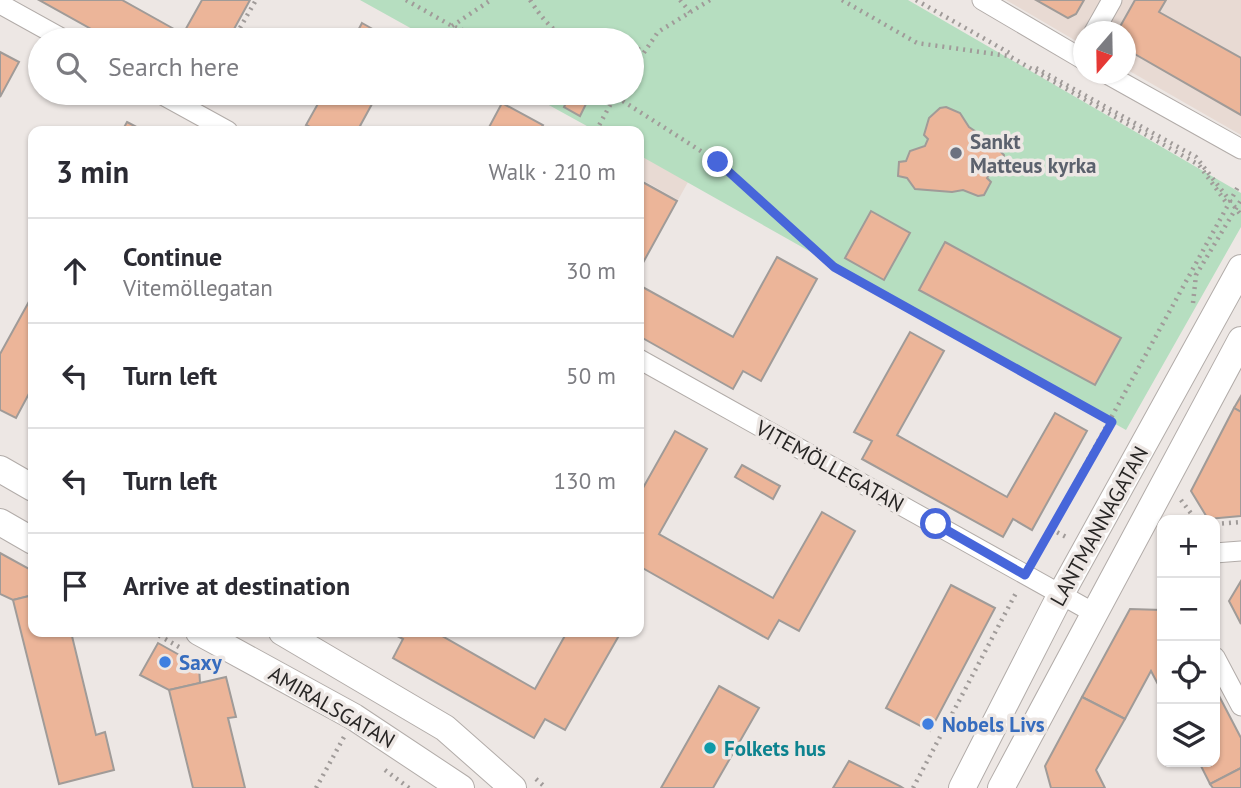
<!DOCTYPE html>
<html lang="en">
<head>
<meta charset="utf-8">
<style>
	body { margin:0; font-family:"PT Sans",sans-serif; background:#f7f7f7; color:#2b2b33 }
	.controls { position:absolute; right:21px; bottom:21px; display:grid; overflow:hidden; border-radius:14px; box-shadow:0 2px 5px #0004 }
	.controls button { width:63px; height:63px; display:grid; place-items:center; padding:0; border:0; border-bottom:2px solid #e1e1e2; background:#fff; color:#2b2b33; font:35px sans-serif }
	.compass { position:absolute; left:1073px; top:21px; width:63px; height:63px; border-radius:50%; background:#fff; box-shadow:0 2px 5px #0004; rotate:200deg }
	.stop { position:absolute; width:21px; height:21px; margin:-16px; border:5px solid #4766da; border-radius:50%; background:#fff }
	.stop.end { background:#4766da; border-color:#fff; box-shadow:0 2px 7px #0008 }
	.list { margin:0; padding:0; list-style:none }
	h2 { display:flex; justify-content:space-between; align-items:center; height:91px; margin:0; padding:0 28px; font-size:30px }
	h2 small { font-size:23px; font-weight:400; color:#7c7c81 }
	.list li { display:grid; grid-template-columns:46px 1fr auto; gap:21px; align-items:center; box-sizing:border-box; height:105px; padding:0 28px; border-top:2px solid #e1e1e2 }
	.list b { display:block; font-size:26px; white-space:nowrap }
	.list p { margin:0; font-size:23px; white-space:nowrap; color:#7c7c81 }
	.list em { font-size:23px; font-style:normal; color:#7c7c81 }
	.icon { flex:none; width:38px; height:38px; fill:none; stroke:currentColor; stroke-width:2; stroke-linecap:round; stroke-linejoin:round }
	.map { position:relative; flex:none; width:1241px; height:788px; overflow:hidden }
	.search { position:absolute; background:#fff; box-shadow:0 2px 5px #0004; left:28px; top:28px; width:616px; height:77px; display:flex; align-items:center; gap:18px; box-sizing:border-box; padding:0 24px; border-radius:38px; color:#7c7c81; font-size:26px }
	.panel { position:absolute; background:#fff; box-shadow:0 2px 5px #0004; left:28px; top:126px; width:616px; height:511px; border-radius:14px }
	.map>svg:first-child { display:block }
	.built { fill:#e8dad3 }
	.green { fill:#b6dec0 }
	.building { fill:#ecb599; stroke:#a09b98; stroke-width:2 }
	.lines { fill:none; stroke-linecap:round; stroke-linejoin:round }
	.street-casing { stroke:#b2aca9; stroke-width:21 }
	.secondary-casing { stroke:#b2aca9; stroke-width:28 }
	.path { stroke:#a09b99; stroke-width:4.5; stroke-dasharray:2 5; stroke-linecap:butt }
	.street { stroke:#fff; stroke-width:19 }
	.secondary { stroke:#fff; stroke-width:26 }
	.route { stroke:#4766da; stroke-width:9 }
	.worship-dot { fill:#6b7280; stroke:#ede7e4; stroke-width:2.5 }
	.shop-dot { fill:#3f7fe0; stroke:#ede7e4; stroke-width:2.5 }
	.culture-dot { fill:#0f9aa8; stroke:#ede7e4; stroke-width:2.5 }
	.labels { text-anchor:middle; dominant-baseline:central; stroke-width:7; stroke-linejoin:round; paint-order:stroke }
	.worship-label { font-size:21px; font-weight:bold; fill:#5b616d; stroke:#ede7e4; text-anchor:start }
	.street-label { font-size:21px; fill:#282625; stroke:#ede7e4 }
	.shop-label { font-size:21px; font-weight:bold; fill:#366cbe; stroke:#ede7e4; text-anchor:start }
	.culture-label { font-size:21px; font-weight:bold; fill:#0d838f; stroke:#ede7e4; text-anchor:start }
</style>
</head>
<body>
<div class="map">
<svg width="1241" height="788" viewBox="0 0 1241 788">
	<rect width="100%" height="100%" fill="#ede7e4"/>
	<g class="built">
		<polygon points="1006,0 1241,0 1241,135 1126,69 1126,32 1084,32 1083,45"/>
		<polygon points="615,118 698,164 678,200 639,178 639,131 608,131"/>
	</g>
	<polygon class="green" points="360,0 908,0 1241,193 1241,227 1126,430 639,155 639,131 596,131 527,93 632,93 632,40 432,40"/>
	<g class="building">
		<polygon points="39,0 122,0 183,34 202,0 250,0 228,40 111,40"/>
		<polygon points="1036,0 1084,0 1076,14 1068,18"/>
		<polygon points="1135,0 1166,0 1159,12 1241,58 1241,115 1126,49 1126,32 1117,32"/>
		<polygon points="362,23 392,40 353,40"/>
		<polygon points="0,52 19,62 0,97"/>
		<polygon points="324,93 378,93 360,126 368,131 318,131 306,125"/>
		<polygon points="570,95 586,104 580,116 564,107"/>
		<polygon points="502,103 543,125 539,131 487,131"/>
		<polygon points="946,107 960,113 969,127 984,137 985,144 993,144 1004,155 1001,168 991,172 987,178 991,182 984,195 978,196 963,190 952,192 915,189 907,178 898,176 899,162 906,161 910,151 925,146 928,139 924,135 929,118 940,108"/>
		<polygon points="127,122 144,131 122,131"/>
		<polygon points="639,180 677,201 639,270"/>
		<polygon points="871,211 910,233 884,280 845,258"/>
		<polygon points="945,242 1121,338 1095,385 919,290"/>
		<polygon points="777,257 817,279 761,381 743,371 733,389 639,336 639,285 733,337"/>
		<polygon points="31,298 33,300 33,386 16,418 0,410 0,354"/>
		<polygon points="910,332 944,351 897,435 1007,497 1055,413 1087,431 1032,530 1013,519 1003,537 862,459 872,441 854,432"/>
		<polygon points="1241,396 1241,412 1234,408"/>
		<polygon points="1234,408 1241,412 1241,516 1208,519 1191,491"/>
		<polygon points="675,431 707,449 659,534 773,598 822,512 855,531 799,631 779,620 768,639 639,566 639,495"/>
		<polygon points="742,465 780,486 773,499 735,477"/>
		<polygon points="0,553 33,571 33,595 13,600 0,594"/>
		<polygon points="1241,581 1241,624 1229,601"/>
		<polygon points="951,585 995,608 930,731 886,708"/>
		<polygon points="33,595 33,632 71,632 96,735 105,732 114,770 59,784 13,600"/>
		<polygon points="1130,609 1162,610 1162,692 1151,671 1125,719 1082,697"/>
		<polygon points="390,632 435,632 535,689 567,632 621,632 565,730 545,719 534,738 393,658 403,639"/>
		<polygon points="158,643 199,666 200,683 169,690 140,675"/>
		<polygon points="226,677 236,717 228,718 245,788 193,788 169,690"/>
		<polygon points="719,686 759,708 713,788 661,788"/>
		<polygon points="1217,692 1241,738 1241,768 1210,784 1199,762 1215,762"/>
		<polygon points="1082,697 1125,719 1096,770 1105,788 1051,788 1045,766"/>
		<polygon points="849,761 900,786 903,788 833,788"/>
		<polygon points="1241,768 1241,788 1213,788 1210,784"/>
	</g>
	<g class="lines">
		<g class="street-casing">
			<g id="street">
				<polyline points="982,0 1084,60"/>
				<polyline points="0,4 65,40"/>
				<polyline points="1094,32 1112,0"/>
				<polyline points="1107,74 1241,149"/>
				<polyline points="159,93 228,131"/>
				<polyline points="639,359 1094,613"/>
				<polyline points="1215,553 1241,551"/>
				<polyline points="1215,657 1241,706"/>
			</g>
		</g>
		<g class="secondary-casing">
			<g id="secondary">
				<polyline points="0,469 33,488"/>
				<polyline points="0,522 33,541"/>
				<polyline points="199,632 354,717 461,788"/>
				<polyline points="282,632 445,728 513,788"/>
				<polyline points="962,788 1061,594 1241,268"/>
				<polyline points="1001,788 1241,340"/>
			</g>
		</g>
		<g class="path">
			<polyline points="406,0 452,26 488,40"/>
			<path d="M530,0C573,66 577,17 625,40"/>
			<polyline points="680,0 690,12"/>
			<polyline points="842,0 917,43 1009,56 1199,165 1228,205"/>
			<polyline points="916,0 1013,55"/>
			<polyline points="452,26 491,0"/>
			<polyline points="233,40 256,0"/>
			<polyline points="632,45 643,52"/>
			<polyline points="1036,68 1196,157 1241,215"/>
			<polyline points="632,70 658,32 710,0"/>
			<polyline points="596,131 615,96 718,162 834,267 1112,422"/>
			<polyline points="1193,303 1196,275 1241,200"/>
			<polyline points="1181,500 1196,520"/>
			<polyline points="1215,524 1241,522"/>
			<polyline points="1051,529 1066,537"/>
			<polyline points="1034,558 1239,185"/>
			<polyline points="153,632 179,647"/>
			<polyline points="385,770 409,788"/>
			<polyline points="536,779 546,788"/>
			<polyline points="316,788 344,737"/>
			<polyline points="913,788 1017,591"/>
		</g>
		<use href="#street" class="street"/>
		<use href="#secondary" class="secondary"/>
	</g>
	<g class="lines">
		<polyline class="route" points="718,162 834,267 1112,422 1025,575 936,524"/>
	</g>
	<circle class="worship-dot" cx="956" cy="153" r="7"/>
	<g class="shop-dot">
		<circle cx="165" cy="662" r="7"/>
		<circle cx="928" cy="724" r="7"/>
	</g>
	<circle class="culture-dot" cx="710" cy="748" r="7"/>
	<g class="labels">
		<g class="worship-label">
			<text x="970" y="141">Sankt<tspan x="970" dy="24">Matteus kyrka</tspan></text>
		</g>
		<g class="street-label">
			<text transform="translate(830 466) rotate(29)">VITEMÖLLEGATAN</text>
			<text transform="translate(1099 526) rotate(-61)">LANTMANNAGATAN</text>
			<text transform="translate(332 707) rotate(30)">AMIRALSGATAN</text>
		</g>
		<g class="shop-label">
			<text x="179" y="662">Saxy</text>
			<text x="942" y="724">Nobels Livs</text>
		</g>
		<g class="culture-label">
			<text x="724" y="748">Folkets hus</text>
		</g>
	</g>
</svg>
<div class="controls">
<button>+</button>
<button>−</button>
<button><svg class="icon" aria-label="locate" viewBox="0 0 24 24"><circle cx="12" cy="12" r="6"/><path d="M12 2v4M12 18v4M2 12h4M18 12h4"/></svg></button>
<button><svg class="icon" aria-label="layers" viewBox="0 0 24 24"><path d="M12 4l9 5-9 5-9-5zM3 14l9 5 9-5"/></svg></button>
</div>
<svg class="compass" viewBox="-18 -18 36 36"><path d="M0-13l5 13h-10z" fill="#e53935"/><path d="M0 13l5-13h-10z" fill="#7c7c81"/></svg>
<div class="stop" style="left:936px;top:524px"></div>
<div class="stop end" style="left:718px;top:162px"></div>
<div class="search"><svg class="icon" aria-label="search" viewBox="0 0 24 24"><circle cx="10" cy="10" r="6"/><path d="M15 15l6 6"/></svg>Search here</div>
<section class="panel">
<h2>3 min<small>Walk · 210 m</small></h2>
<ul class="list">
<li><svg class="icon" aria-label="ahead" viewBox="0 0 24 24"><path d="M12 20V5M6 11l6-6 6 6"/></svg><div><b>Continue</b><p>Vitemöllegatan</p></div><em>30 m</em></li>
<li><svg class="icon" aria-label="left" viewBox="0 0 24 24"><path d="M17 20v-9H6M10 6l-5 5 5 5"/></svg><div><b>Turn left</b></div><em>50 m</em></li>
<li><svg class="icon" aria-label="left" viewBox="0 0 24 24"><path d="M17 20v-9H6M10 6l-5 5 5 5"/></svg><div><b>Turn left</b></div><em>130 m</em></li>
<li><svg class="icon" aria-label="arrive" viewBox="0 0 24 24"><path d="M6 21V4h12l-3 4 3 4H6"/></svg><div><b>Arrive at destination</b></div></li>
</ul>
</section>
</div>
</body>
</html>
